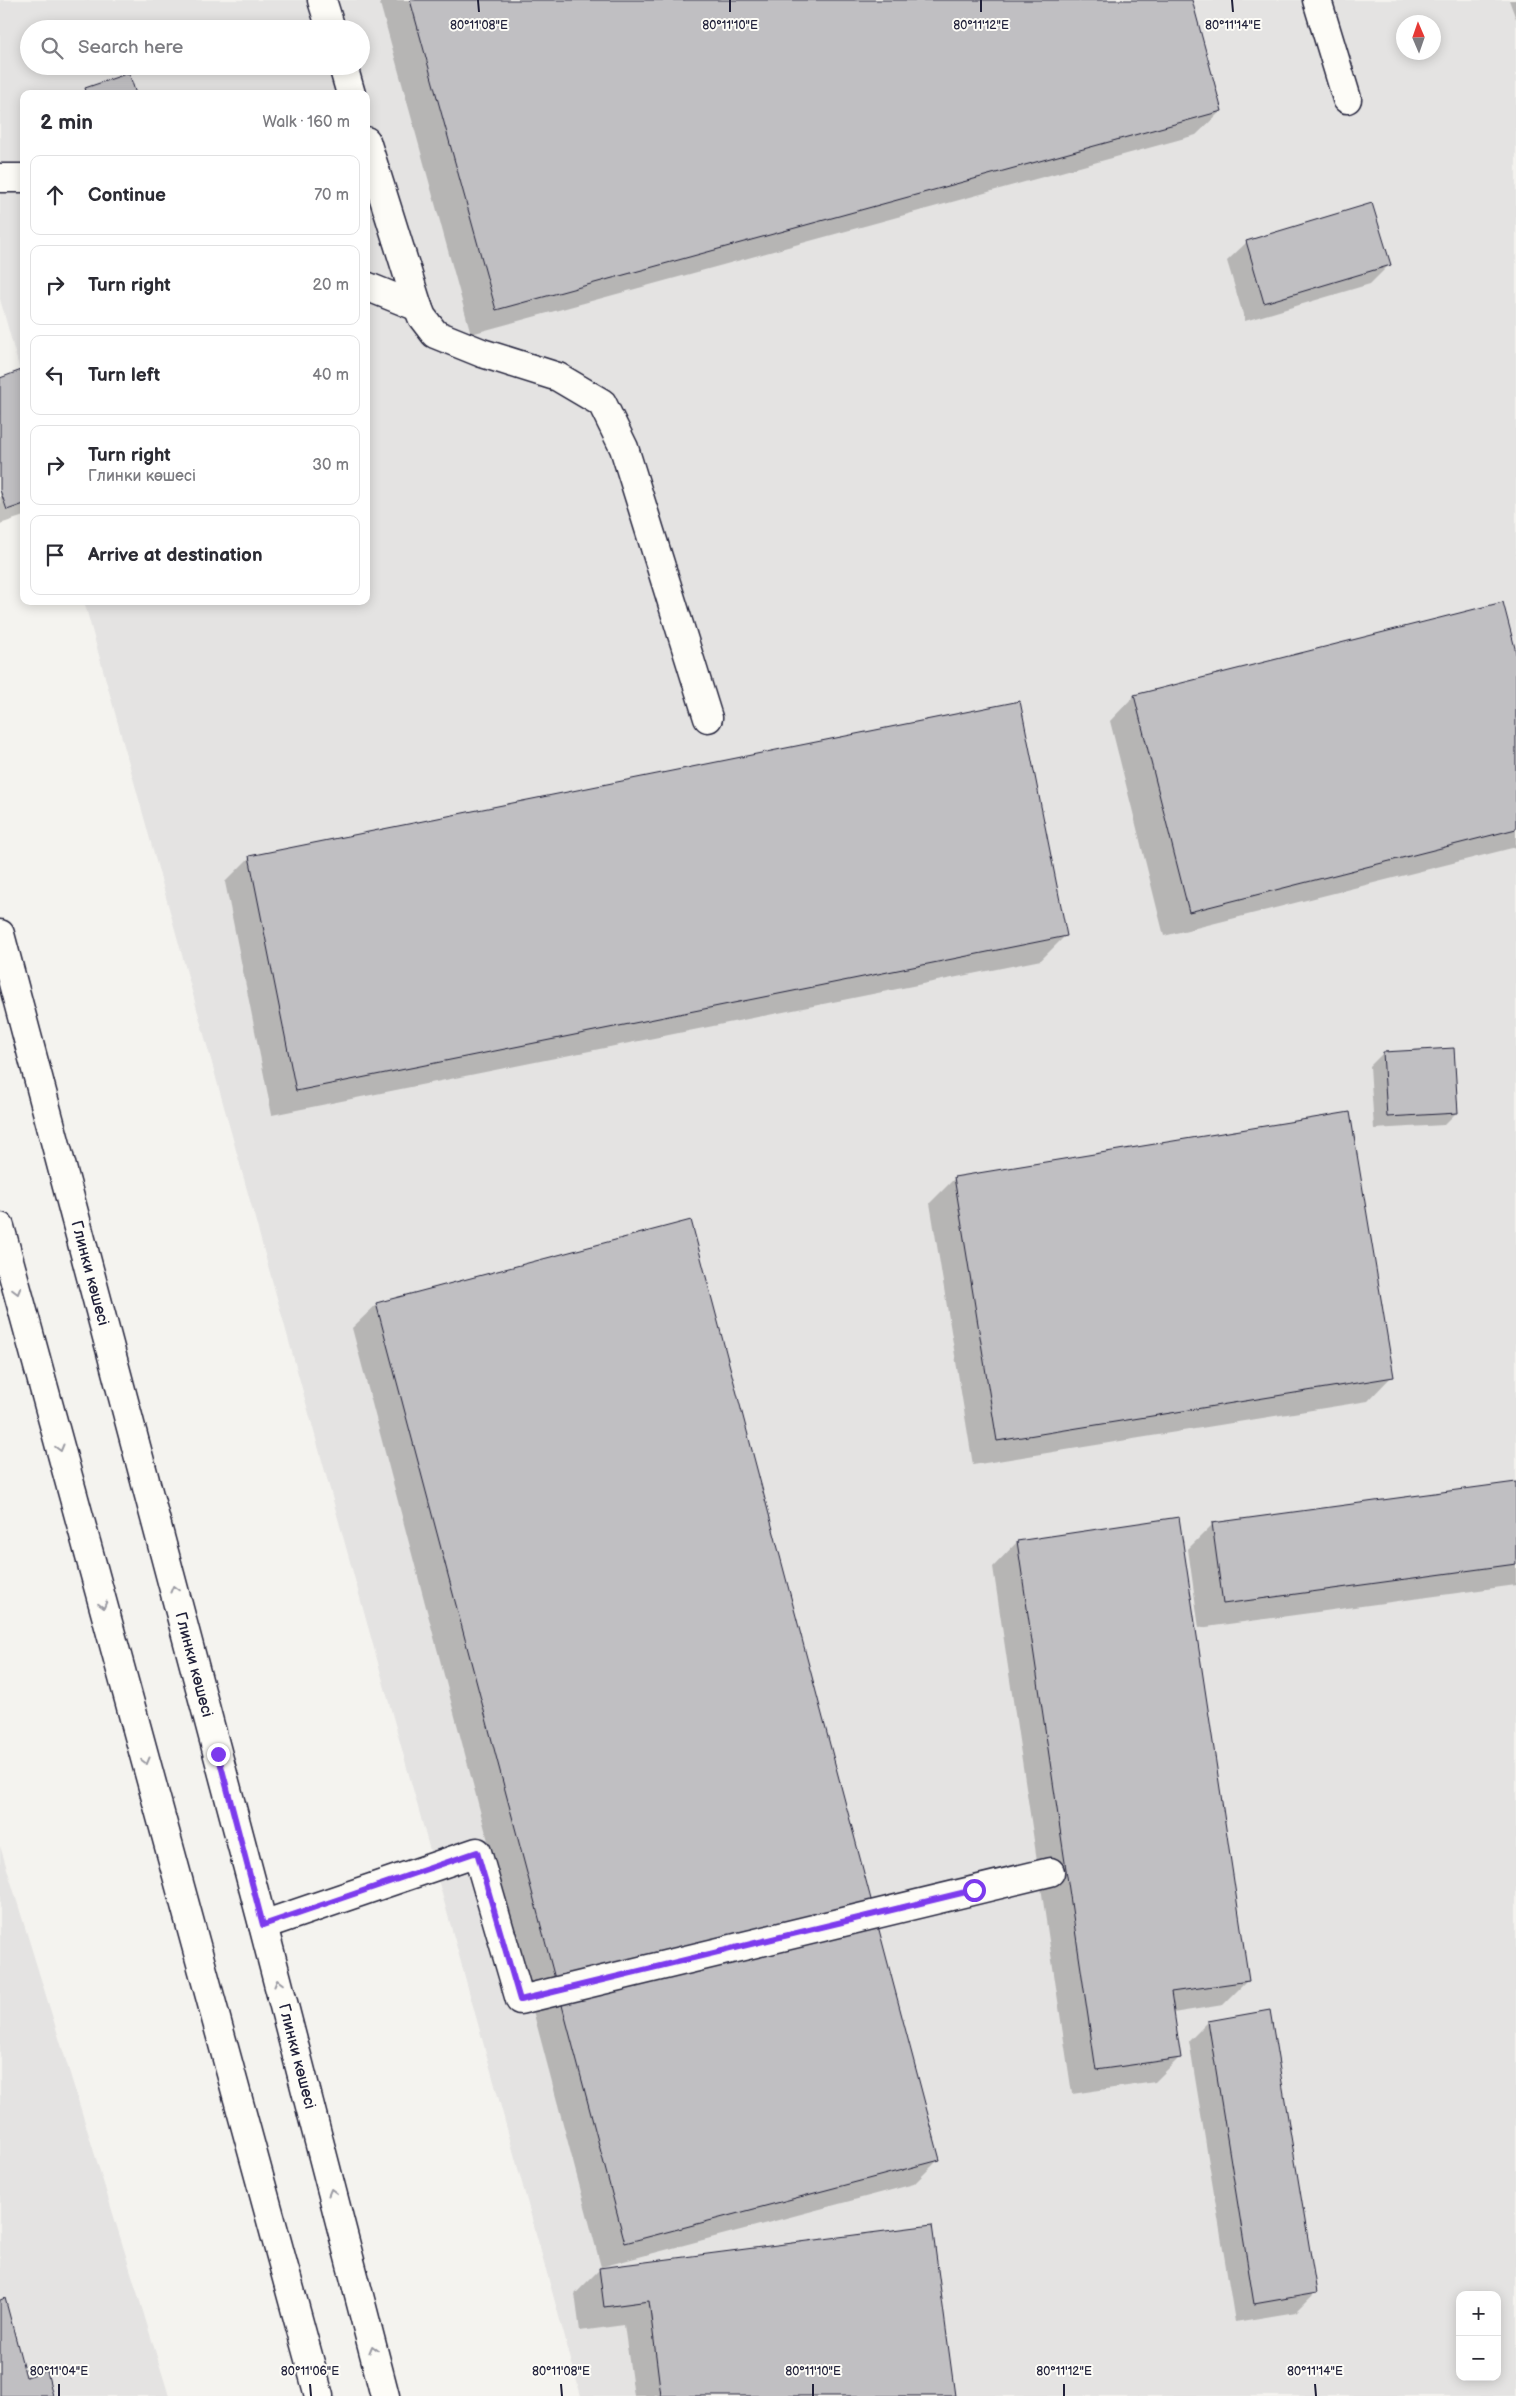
<!DOCTYPE html>
<html lang="en">
<head>
<meta charset="utf-8">
<style>
	body { margin:0; font-family:"Balsamiq Sans",sans-serif; background:#f7f7f7; color:#2b2b33 }
	.controls { position:absolute; right:15px; bottom:15px; display:grid; overflow:hidden; border-radius:10px; box-shadow:0 2px 12px #0003 }
	.controls button { width:45px; height:45px; display:grid; place-items:center; padding:0; border:0; border-bottom:1px solid #e1e1e2; background:#fff; color:#2b2b33; font:25px sans-serif }
	.compass { position:absolute; left:1396px; top:15px; width:45px; height:45px; border-radius:50%; background:#fff; box-shadow:0 2px 12px #0003; rotate:358deg }
	.stop { position:absolute; width:15px; height:15px; margin:-11px; border:4px solid #7c3aed; border-radius:50%; background:#fff }
	.stop.end { background:#7c3aed; border-color:#fff; box-shadow:0 1px 5px #0008 }
	.list { margin:0; padding:0; list-style:none }
	h2 { display:flex; justify-content:space-between; align-items:center; height:65px; margin:0; padding:0 20px; font-size:21px }
	h2 small { font-size:16px; font-weight:400; color:#7c7c81 }
	.list li { display:grid; grid-template-columns:32px 1fr auto; gap:15px; align-items:center; box-sizing:border-box; height:80px; margin:0 10px 10px; padding:0 10px; border:1px solid #e1e1e2; border-radius:10px }
	.list b { display:block; font-size:19px; white-space:nowrap }
	.list p { margin:0; font-size:16px; white-space:nowrap; color:#7c7c81 }
	.list em { font-size:16px; font-style:normal; color:#7c7c81 }
	.icon { flex:none; width:28px; height:28px; fill:none; stroke:currentColor; stroke-width:2; stroke-linecap:round; stroke-linejoin:round }
	.map { position:relative; flex:none; width:1516px; height:2396px; overflow:hidden }
	.search { position:absolute; background:#fff; box-shadow:0 2px 12px #0003; left:20px; top:20px; width:350px; height:55px; display:flex; align-items:center; gap:12px; box-sizing:border-box; padding:0 18px; border-radius:28px; color:#7c7c81; font-size:19px }
	.panel { position:absolute; background:#fff; box-shadow:0 2px 12px #0003; left:20px; top:90px; width:350px; height:515px; border-radius:10px }
	.map>svg:first-child { display:block }
	.built { fill:#e4e3e2; fill-rule:evenodd }
	.shadow { fill:#0003 }
	.building { fill:#c0bfc2; stroke:#22223b }
	.lines { fill:none; stroke-linecap:round; stroke-linejoin:round }
	.minor-casing { stroke:#22223b; stroke-width:31 }
	.major-casing { stroke:#22223b; stroke-width:31 }
	.minor { stroke:#fdfcf7; stroke-width:28 }
	.major { stroke:#fdfcf7; stroke-width:28 }
	.oneway { stroke:#9a9aa2 }
	.route { stroke:#7c3aed; stroke-width:6 }
	.ticks { fill:none; stroke:#22223b; stroke-width:2 }
	.labels { text-anchor:middle; dominant-baseline:central; stroke-width:4; stroke-linejoin:round; paint-order:stroke }
	.street-label { font-size:16px; fill:#22223b; stroke:#fdfcf7 }
	.ticks-label { font-size:12px; text-anchor:middle; fill:#22223b; stroke:#fdfcf7; stroke-width:4; stroke-linejoin:round; paint-order:stroke }
</style>
</head>
<body>
<div class="map">
<svg width="1516" height="2396" viewBox="0 0 1516 2396">
	<rect width="100%" height="100%" fill="#f4f3ef"/>
	<filter id="ink" filterUnits="userSpaceOnUse"><feTurbulence type="fractalNoise" baseFrequency=".02" numOctaves="2"/><feDisplacementMap in="SourceGraphic" scale="10" xChannelSelector="R" yChannelSelector="G"/><feConvolveMatrix kernelMatrix="1 2 1 2 8 2 1 2 1" color-interpolation-filters="sRGB"/></filter>
	<g filter="url(#ink)">
		<g class="built">
			<path d="M0,0H1516V2396H581L84,601H366V94H24V385L0,299ZM1404,22H1434V52H1404ZM29,29H361V66H29ZM1460,2295H1497V2377H1460Z"/>
			<polygon points="0,1846 169,2396 0,2396"/>
		</g>
		<g class="shadow">
			<polygon points="379,0 1190,0 1221,111 1196,135 471,334"/>
			<polygon points="1509,0 1516,0 1516,19"/>
			<polygon points="86,89 135,94 81,94"/>
			<polygon points="1247,242 1389,265 1370,284 1245,321 1227,261"/>
			<polygon points="24,371 24,516 0,524 0,379"/>
			<polygon points="1516,657 1516,847 1164,936 1110,721 1134,696"/>
			<polygon points="250,857 1066,935 1041,960 272,1115 225,882"/>
			<polygon points="1383,1053 1457,1112 1444,1125 1374,1129 1370,1066"/>
			<polygon points="955,1178 1392,1376 1368,1401 973,1465 930,1203"/>
			<polygon points="377,1304 939,2159 914,2184 601,2267 352,1328"/>
			<polygon points="1516,1483 1516,1585 1199,1628 1188,1549 1213,1524"/>
			<polygon points="1017,1542 1247,1981 1223,2005 1173,2013 1180,2057 1155,2082 1072,2094 993,1567"/>
			<polygon points="1208,2022 1315,2293 1296,2312 1235,2322 1189,2041"/>
			<polygon points="600,2269 953,2396 634,2396 624,2325 580,2331 575,2294"/>
		</g>
		<g class="building">
			<polygon points="410,0 1192,0 1222,111 496,310"/>
			<polygon points="129,73 136,94 87,94 85,88"/>
			<polygon points="1372,203 1391,265 1264,303 1246,241"/>
			<polygon points="24,369 24,504 7,510 0,490 0,378"/>
			<polygon points="1503,602 1516,652 1516,829 1189,912 1134,695"/>
			<polygon points="1020,701 1067,936 296,1091 249,856"/>
			<polygon points="1454,1048 1458,1113 1387,1117 1383,1052"/>
			<polygon points="1350,1112 1394,1377 997,1441 954,1177"/>
			<polygon points="691,1220 940,2160 625,2243 376,1303"/>
			<polygon points="1516,1482 1516,1564 1223,1604 1212,1523"/>
			<polygon points="1179,1517 1249,1981 1171,1992 1181,2058 1096,2070 1017,1541"/>
			<polygon points="1270,2010 1317,2293 1254,2304 1208,2021"/>
			<polygon points="932,2225 955,2396 661,2396 649,2301 604,2307 599,2268"/>
			<polygon points="5,2298 26,2377 47,2371 53,2396 0,2396 0,2300"/>
		</g>
		<g class="lines">
			<g class="minor-casing">
				<g id="minor">
					<polyline points="322,0 331,29"/>
					<polyline points="1317,0 1347,99"/>
					<polyline points="343,66 351,94"/>
					<polyline points="366,141 418,307 422,317 435,334 482,353 558,377 602,403 624,448 708,718"/>
					<polyline points="0,178 24,178"/>
					<polyline points="366,286 418,307"/>
					<polyline points="263,1925 477,1852 520,2000 1050,1872"/>
				</g>
			</g>
			<g class="major-casing">
				<g id="major">
					<path id="s1" d="M0,934L263,1925L385,2396"/>
					<polyline points="0,1227 319,2396"/>
				</g>
			</g>
			<use href="#minor" class="minor"/>
			<use href="#major" class="major"/>
		</g>
		<defs><path id="oneway-chevron" d="M-2-3.5L2.5 0L-2 3.5" fill="none" stroke-width="1.6" stroke-linecap="round" stroke-linejoin="round" transform="scale(1.25)"/></defs>
		<g class="oneway">
			<use href="#oneway-chevron" transform="translate(17 1291) rotate(75)"/>
			<use href="#oneway-chevron" transform="translate(60 1448) rotate(75)"/>
			<use href="#oneway-chevron" transform="translate(174 1589) rotate(-105)"/>
			<use href="#oneway-chevron" transform="translate(103 1605) rotate(75)"/>
			<use href="#oneway-chevron" transform="translate(146 1761) rotate(75)"/>
			<use href="#oneway-chevron" transform="translate(278 1983) rotate(-105)"/>
			<use href="#oneway-chevron" transform="translate(332 2192) rotate(-105)"/>
			<use href="#oneway-chevron" transform="translate(373 2349) rotate(-105)"/>
		</g>
	</g>
	<g class="lines" filter="url(#ink)">
		<polyline class="route" points="218,1754 263,1925 477,1852 520,2000 974,1890"/>
	</g>
	<path class="ticks" d="M478,0L479,12M730,0V12M981,0V12M1232,0L1233,12M59,2384V2396M310,2384L311,2396M561,2384L562,2396M813,2384V2396M1064,2384V2396M1315,2384L1316,2396"/>
	<g class="labels">
		<g class="street-label">
			<text stroke="none"><textPath href="#s1" startOffset="351">Глинки көшесі</textPath></text>
			<text stroke="none"><textPath href="#s1" startOffset="756">Глинки көшесі</textPath></text>
			<text stroke="none"><textPath href="#s1" startOffset="1161">Глинки көшесі</textPath></text>
		</g>
	</g>
	<g class="ticks-label">
		<text x="479" y="29">80°11'08"E</text>
		<text x="730" y="29">80°11'10"E</text>
		<text x="981" y="29">80°11'12"E</text>
		<text x="1233" y="29">80°11'14"E</text>
		<text x="59" y="2375">80°11'04"E</text>
		<text x="310" y="2375">80°11'06"E</text>
		<text x="561" y="2375">80°11'08"E</text>
		<text x="813" y="2375">80°11'10"E</text>
		<text x="1064" y="2375">80°11'12"E</text>
		<text x="1315" y="2375">80°11'14"E</text>
	</g>
</svg>
<div class="controls">
<button>+</button>
<button>−</button>
</div>
<svg class="compass" viewBox="-18 -18 36 36"><path d="M0-13l5 13h-10z" fill="#e53935"/><path d="M0 13l5-13h-10z" fill="#7c7c81"/></svg>
<div class="stop" style="left:974px;top:1890px"></div>
<div class="stop end" style="left:218px;top:1754px"></div>
<div class="search"><svg class="icon" aria-label="search" viewBox="0 0 24 24"><circle cx="10" cy="10" r="6"/><path d="M15 15l6 6"/></svg>Search here</div>
<section class="panel">
<h2>2 min<small>Walk · 160 m</small></h2>
<ul class="list">
<li><svg class="icon" aria-label="ahead" viewBox="0 0 24 24"><path d="M12 20V5M6 11l6-6 6 6"/></svg><div><b>Continue</b></div><em>70 m</em></li>
<li><svg class="icon" aria-label="right" viewBox="0 0 24 24"><path d="M7 20v-9h11M14 6l5 5-5 5"/></svg><div><b>Turn right</b></div><em>20 m</em></li>
<li><svg class="icon" aria-label="left" viewBox="0 0 24 24"><path d="M17 20v-9H6M10 6l-5 5 5 5"/></svg><div><b>Turn left</b></div><em>40 m</em></li>
<li><svg class="icon" aria-label="right" viewBox="0 0 24 24"><path d="M7 20v-9h11M14 6l5 5-5 5"/></svg><div><b>Turn right</b><p>Глинки көшесі</p></div><em>30 m</em></li>
<li><svg class="icon" aria-label="arrive" viewBox="0 0 24 24"><path d="M6 21V4h12l-3 4 3 4H6"/></svg><div><b>Arrive at destination</b></div></li>
</ul>
</section>
</div>
</body>
</html>
